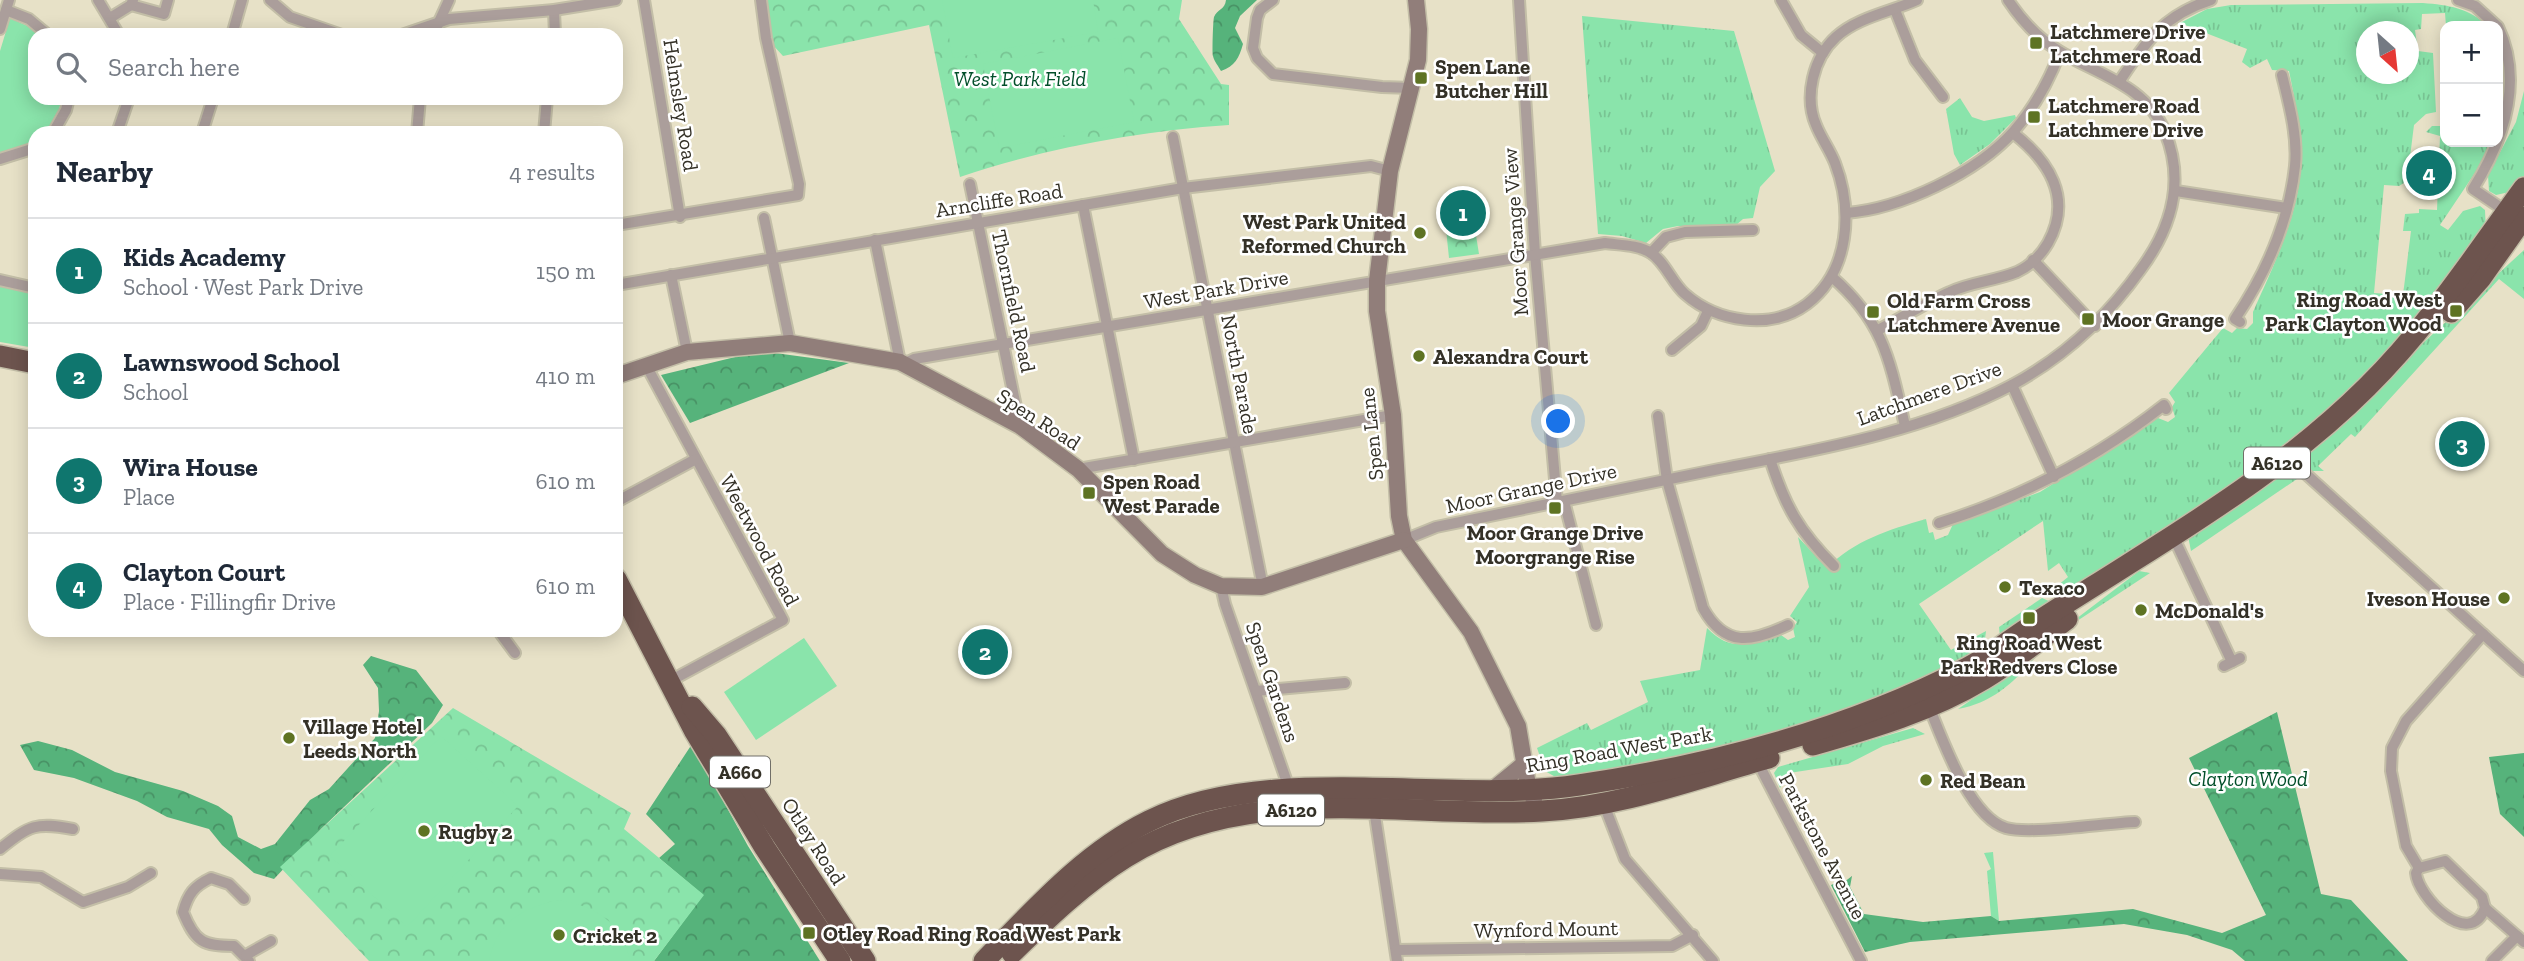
<!DOCTYPE html>
<html lang="en">
<head>
<meta charset="utf-8">
<style>
	body { margin:0; font-family:"Zilla Slab",serif; background:#f2f2f3; color:#1f2937 }
	.controls { position:absolute; right:21px; top:21px; display:grid; overflow:hidden; border-radius:14px; box-shadow:0 4px 18px #0003 }
	.controls button { width:63px; height:63px; display:grid; place-items:center; padding:0; border:0; border-bottom:2px solid #e0e1e3; background:#fff; color:#1f2937; font:35px sans-serif }
	.compass { position:absolute; left:2356px; top:21px; width:63px; height:63px; border-radius:50%; background:#fff; box-shadow:0 4px 18px #0003; rotate:153deg }
	.you { position:absolute; left:1559px; top:422px; width:24px; height:24px; margin:-18px; border:5px solid #fff; border-radius:50%; background:#1a73e8; box-shadow:0 0 0 10px #1a73e833 }
	.badge { display:grid; place-items:center; width:46px; height:46px; border-radius:50%; background:#0f766e; color:#fff; font-size:23px; font-weight:700 }
	.pin { position:absolute; translate:-50% -50%; border:4px solid #fff; box-shadow:0 2px 7px #0006 }
	.list { margin:0; padding:0; list-style:none }
	h2 { display:flex; justify-content:space-between; align-items:center; height:91px; margin:0; padding:0 28px; font-size:30px }
	h2 small { font-size:23px; font-weight:400; color:#747a83 }
	.list li { display:grid; grid-template-columns:46px 1fr auto; gap:21px; align-items:center; box-sizing:border-box; height:105px; padding:0 28px; border-top:2px solid #e0e1e3 }
	.list b { display:block; font-size:26px; white-space:nowrap }
	.list p { margin:0; font-size:23px; white-space:nowrap; color:#747a83 }
	.list em { font-size:23px; font-style:normal; color:#747a83 }
	.icon { flex:none; width:38px; height:38px; fill:none; stroke:currentColor; stroke-width:2; stroke-linecap:round; stroke-linejoin:round }
	.map { position:relative; flex:none; width:2524px; height:961px; overflow:hidden }
	.search { position:absolute; background:#fff; box-shadow:0 4px 18px #0003; left:28px; top:28px; width:595px; height:77px; display:flex; align-items:center; gap:18px; box-sizing:border-box; padding:0 24px; border-radius:21px; color:#747a83; font-size:26px }
	.panel { position:absolute; background:#fff; box-shadow:0 4px 18px #0003; left:28px; top:126px; width:595px; height:511px; border-radius:21px }
	.map>svg:first-child { display:block }
	.grass { fill:url(#grass-tufts); fill-rule:evenodd }
	.forest { fill:url(#forest-crowns) }
	.park { fill:url(#park-crowns) }
	.garden { fill:#8ae4ab }
	.lines { fill:none; stroke-linecap:round; stroke-linejoin:round }
	.street-casing { stroke:#c3bea7; stroke-width:14 }
	.secondary-casing { stroke:#c3bea7; stroke-width:19 }
	.highway-casing { stroke:#c3bea7; stroke-width:24 }
	.street { stroke:#ab9e9b; stroke-width:10 }
	.secondary { stroke:#917e7a; stroke-width:16 }
	.highway { stroke:#6d544e; stroke-width:21 }
	.poi-dot { fill:#5e7323; stroke:#fff; stroke-width:2.5 }
	.labels { text-anchor:middle; dominant-baseline:central; stroke-width:5; stroke-linejoin:round; paint-order:stroke }
	.shield { fill:#fff; stroke:#716f68; stroke-width:2 }
	.shield-label { font-size:19px; font-weight:bold; fill:#343127 }
	.poi-label { font-size:21px; font-weight:bold; fill:#343127; stroke:#fff; text-anchor:start }
	.park-label { font-size:21px; font-style:italic; fill:#024f2a; stroke:#fff }
	.street-label { font-size:21px; fill:#343127; stroke:#fff }
</style>
</head>
<body>
<div class="map">
<svg width="2524" height="961" viewBox="0 0 2524 961">
	<defs>
		<pattern id="grass-tufts" width="24" height="20" patternUnits="userSpaceOnUse" patternTransform="scale(1.75)"><rect width="24" height="20" fill="#8ae4ab"/><path d="M3 7l-1-3M5 7V3M7 7l1-3M15 17l-1-3M17 17v-4M19 17l1-3" fill="none" stroke="#78c493"/></pattern>
		<pattern id="forest-crowns" width="20" height="18" patternUnits="userSpaceOnUse" patternTransform="scale(1.75)"><rect width="20" height="18" fill="#56b37b"/><path d="M2 6a3 3 0 1 1 6 0M12 15a3 3 0 1 1 6 0" fill="none" stroke="#489265"/></pattern>
		<pattern id="park-crowns" width="20" height="18" patternUnits="userSpaceOnUse" patternTransform="scale(1.75)"><rect width="20" height="18" fill="#8ae4ab"/><path d="M2 6a3 3 0 1 1 6 0M12 15a3 3 0 1 1 6 0" fill="none" stroke="#78c493"/></pattern>
	</defs>
	<rect width="100%" height="100%" fill="#e7e1c7"/>
	<g class="grass">
		<path d="M2423,3C2449,5 2468,8 2488,26H2446L2445,13L2422,14L2421,29L2415,30L2418,51L2433,53L2436,112L2426,114L2414,125L2407,181L2399,186L2384,185L2374,293L2403,295L2411,231H2403L2405,214L2419,213V209L2437,210L2440,136L2426,132L2432,126H2445V142H2488L2491,149L2440,225L2448,230L2463,211L2480,206L2485,210L2486,234L2422,318L2329,411L2234,485L2062,595L2052,590L2068,577L2059,563L2048,571L2043,521L1919,604L1951,650L1986,631L1984,648L1946,670L1935,671L1928,679L1814,722L1676,760L1559,779L1545,771L1537,748L1587,723L1591,730L1648,702L1640,681L1700,670L1707,628C1735,656 1749,640 1781,635L1788,640L1795,637L1793,628L1797,622L1790,616L1809,587L1798,537L1827,568C1855,540 1888,530 1926,519L1929,533L1933,532L1935,540L1948,535L1953,524L2040,492L2158,418L2168,422L2175,417L2172,407L2175,402L2169,393L2223,328L2232,333L2237,328L2247,329L2253,323V312C2274,264 2299,215 2301,163C2302,132 2295,101 2289,71L2272,70L2267,59L2250,68L2242,62L2247,49L2180,23L2207,9L2231,5ZM2366,32H2408V74H2366Z"/>
		<polygon points="1582,16 1734,31 1775,171 1760,187 1753,218 1743,219 1735,226 1678,226 1663,229 1646,243 1622,236 1598,234"/>
		<polygon points="2498,37 2509,61 2503,113 2498,115"/>
		<polygon points="2524,91 2524,178 2514,191 2496,195 2489,191 2488,175 2516,122"/>
		<polygon points="1960,98 1972,117 1984,121 2015,115 2016,118 1990,144 1960,165 1954,154 1946,109"/>
		<polygon points="2524,250 2524,299 2499,279 2355,437 2351,434 2318,466 2324,471 2306,471 2304,457 2309,448"/>
		<polygon points="2280,472 2297,479 2191,551 2188,536"/>
		<polygon points="2139,571 2150,573 2074,623 2072,622"/>
		<polygon points="2042,598 2051,602 2000,637 1999,627"/>
		<path d="M2038,654C2016,681 1993,703 1958,709Z"/>
		<polygon points="1913,728 1925,734 1883,746 1848,764 1789,773 1780,788 1774,773 1778,767"/>
		<polygon points="1993,852 1999,921 1991,916 1987,871 1991,869 1984,853"/>
	</g>
	<g class="forest">
		<path d="M1226,0H1257L1240,16L1235,28L1243,44C1239,58 1235,66 1221,71C1219,67 1214,61 1213,56C1212,54 1213,20 1214,17C1217,9 1225,10 1226,0Z"/>
		<polygon points="760,351 849,363 690,423 661,375"/>
		<polygon points="371,656 416,670 443,705 432,723 322,828 274,879 254,873 222,845 209,829 167,817 137,801 74,778 34,770 20,745 38,741 72,750 115,772 183,791 218,806 232,816 238,837 261,849 275,844 310,800 329,789 375,738 379,711 378,688 363,665"/>
		<polygon points="2277,712 2321,894 2351,900 2408,961 2245,961 2232,950 2187,935 2124,924 1910,942 1865,952 1831,885 1836,883 1839,886 1852,876 1850,887 1864,914 1923,922 1991,916 1999,921 2133,909 2222,933 2266,915 2189,758"/>
		<polygon points="692,744 748,846 820,961 654,961 703,895 659,858 675,844 646,814"/>
		<polygon points="2524,753 2524,837 2500,814 2489,757"/>
	</g>
	<g class="park">
		<path d="M766,0H1182L1179,19L1221,84L1229,85V125C1139,131 1046,148 960,177L929,25L783,56L771,43Z"/>
		<polygon points="1474,223 1479,254 1449,258 1446,229"/>
		<polygon points="453,708 631,813 624,829 704,895 654,961 369,961 280,867"/>
	</g>
	<g class="garden">
		<polygon points="942,0 1093,0 1098,32 953,58"/>
		<path d="M10,18L34,29L40,35H35V98H61C60,113 52,133 35,133V140C26,147 12,153 0,152V51Z"/>
		<polygon points="1118,38 1134,122 999,148 983,64"/>
		<polygon points="0,286 35,294 35,348 0,342"/>
		<polygon points="804,638 837,686 756,740 724,692"/>
		<polygon points="441,736 518,806 407,927 330,856"/>
		<path d="M556,900C594,905 622,921 630,961H489C498,921 519,911 556,900Z"/>
	</g>
	<g class="lines">
		<g class="street-casing">
			<g id="street">
				<polyline points="98,0 119,35"/>
				<polyline points="270,0 290,17 342,35"/>
				<polyline points="644,0 680,217"/>
				<polyline points="1273,0 1260,10 1257,18 1253,48 1257,58 1273,74 1382,87 1412,88"/>
				<polyline points="1519,0 1535,254 1557,502"/>
				<polyline points="1781,0 1801,35 1823,53"/>
				<polyline points="2458,0 2475,6 2497,26"/>
				<polyline points="131,5 164,14 168,0"/>
				<polyline points="6,10 29,19 48,35"/>
				<polyline points="554,10 555,35"/>
				<polyline points="1895,10 1915,60 1943,97"/>
				<polyline points="110,18 131,5 133,0"/>
				<path d="M2498,27C2524,81 2504,139 2473,189L2507,212"/>
				<polyline points="0,29 9,0"/>
				<polyline points="232,35 242,0"/>
				<polyline points="402,35 449,19 554,10 616,0"/>
				<polyline points="433,35 449,0"/>
				<path d="M2119,82C2146,42 2163,15 2211,0"/>
				<polyline points="53,133 66,110 69,98"/>
				<polyline points="117,133 129,98"/>
				<polyline points="202,133 213,98"/>
				<polyline points="417,133 420,98"/>
				<polyline points="544,133 547,98"/>
				<polyline points="1173,137 1261,577"/>
				<polyline points="0,159 35,148"/>
				<polyline points="970,184 1020,426"/>
				<polyline points="2176,191 2286,208"/>
				<polyline points="1083,205 1134,460"/>
				<path d="M1846,213C1900,209 1977,173 2014,131C2034,108 2049,81 2060,52"/>
				<polyline points="764,218 790,343"/>
				<polyline points="616,225 798,195 799,184 766,38 761,0"/>
				<polyline points="875,240 900,362"/>
				<polyline points="1651,253 1666,237 1685,232 1753,230"/>
				<polyline points="2033,260 2095,326"/>
				<polyline points="671,275 687,352"/>
				<path d="M1832,277C1884,322 1890,361 1905,426"/>
				<polyline points="0,280 35,288"/>
				<polyline points="616,285 1183,188 1371,166 1390,171"/>
				<path d="M2240,322L2235,319C2266,273 2289,222 2295,166C2298,136 2289,104 2282,75"/>
				<path d="M1878,330C1902,318 1925,303 1950,292C1971,282 1995,281 2017,272C2030,266 2041,255 2048,243C2073,198 2049,161 2013,133"/>
				<polyline points="1672,350 1701,326 1708,311"/>
				<path d="M903,364L914,359L1605,243C1620,245 1639,245 1651,253C1666,263 1672,283 1685,294C1717,322 1771,331 1807,304C1850,271 1853,210 1835,163C1830,150 1821,138 1816,125C1804,97 1813,58 1836,37C1858,17 1891,12 1917,0"/>
				<polyline points="646,365 783,620 670,681"/>
				<polyline points="2012,385 2054,477"/>
				<path d="M1658,416L1667,480L1703,608C1725,648 1752,642 1788,625"/>
				<polyline points="2286,456 2524,671"/>
				<path d="M1770,459C1785,506 1799,531 1834,566"/>
				<polyline points="1078,469 1393,415"/>
				<polyline points="1564,501 1596,625"/>
				<polyline points="616,502 696,459"/>
				<path d="M1939,523C2022,497 2095,459 2164,405L2166,409"/>
				<polyline points="2173,536 2232,662"/>
				<path d="M1404,540L1436,527C1531,508 1625,488 1719,469C1817,450 1923,432 2012,385C2064,357 2107,317 2141,269C2172,227 2185,181 2165,132C2146,85 2098,75 2059,51C2037,38 2022,21 2008,0"/>
				<polyline points="1221,586 1225,604 1290,791"/>
				<polyline points="498,630 515,653"/>
				<polyline points="2224,666 2240,658"/>
				<polyline points="1256,691 1345,683"/>
				<path d="M1928,704C1942,738 1969,817 2006,828C2030,835 2106,823 2135,822"/>
				<polyline points="1757,761 1861,961"/>
				<polyline points="1603,802 1625,859 1713,961"/>
				<polyline points="1374,809 1397,961"/>
				<path d="M0,849C30,825 36,822 73,829"/>
				<path d="M2445,861L2482,897L2485,908C2469,950 2418,897 2416,873L2419,868Z"/>
				<polyline points="2419,868 2406,846 2391,771 2392,748 2406,721 2483,634"/>
				<polyline points="0,874 41,877 83,902 128,887 151,873"/>
				<path d="M244,899L229,884L211,878C194,886 188,894 183,912C195,942 203,946 234,946L249,961"/>
				<polyline points="2485,908 2524,942"/>
				<polyline points="1396,950 1672,946 1693,935"/>
				<polyline points="246,955 271,941"/>
				<polyline points="2492,961 2517,936"/>
			</g>
		</g>
		<g class="secondary-casing">
			<g id="secondary">
				<polyline points="1416,0 1419,29 1418,60 1390,171 1377,281 1377,311 1393,415 1399,516 1404,540 1471,632 1518,726 1529,791 1534,799"/>
				<polyline points="616,376 687,352 790,343 900,362 1020,426 1078,469 1162,554 1195,575 1221,586 1262,587 1404,540"/>
				<polyline points="1491,791 1525,763"/>
			</g>
		</g>
		<g class="highway-casing">
			<g id="highway">
				<polyline points="2451,312 2481,278 2524,217"/>
				<polyline points="0,356 35,363"/>
				<polyline points="616,579 694,730 765,848 840,961"/>
				<polyline points="692,707 716,735 865,961"/>
				<path d="M1813,745C1872,728 1931,711 1984,679C2013,662 2040,639 2067,619"/>
				<path d="M1012,953C1047,919 1084,883 1126,857C1252,779 1403,819 1542,811C1621,807 1693,779 1769,758"/>
				<path d="M984,961C1034,910 1084,853 1149,821C1269,761 1446,805 1579,785C1712,765 1847,730 1967,668C1989,657 2008,641 2028,628C2063,605 2099,583 2135,560C2216,509 2299,455 2367,387C2428,327 2474,256 2524,188"/>
			</g>
		</g>
		<use href="#street" class="street"/>
		<use href="#secondary" class="secondary"/>
		<use href="#highway" class="highway"/>
	</g>
	<g class="poi-dot">
		<rect x="2029" y="36" width="14" height="14" rx="3.5"/>
		<rect x="1414" y="71" width="14" height="14" rx="3.5"/>
		<rect x="2027" y="110" width="14" height="14" rx="3.5"/>
		<circle cx="1420" cy="233" r="7"/>
		<rect x="2449" y="304" width="14" height="14" rx="3.5"/>
		<rect x="1866" y="305" width="14" height="14" rx="3.5"/>
		<rect x="2081" y="312" width="14" height="14" rx="3.5"/>
		<circle cx="1419" cy="356" r="7"/>
		<rect x="1082" y="486" width="14" height="14" rx="3.5"/>
		<rect x="1548" y="501" width="14" height="14" rx="3.5"/>
		<circle cx="2005" cy="587" r="7"/>
		<circle cx="2504" cy="598" r="7"/>
		<circle cx="2141" cy="610" r="7"/>
		<rect x="2022" y="611" width="14" height="14" rx="3.5"/>
		<circle cx="289" cy="738" r="7"/>
		<circle cx="1926" cy="780" r="7"/>
		<circle cx="424" cy="831" r="7"/>
		<rect x="802" y="926" width="14" height="14" rx="3.5"/>
		<circle cx="559" cy="935" r="7"/>
	</g>
	<g class="labels">
		<g class="shield">
			<rect x="2244" y="447.5" width="66" height="31" rx="5"/>
			<rect x="710" y="756.5" width="60" height="31" rx="5"/>
			<rect x="1258" y="794.5" width="66" height="31" rx="5"/>
		</g>
		<g class="shield-label">
			<text x="2277" y="463">A6120</text>
			<text x="740" y="772">A660</text>
			<text x="1291" y="810">A6120</text>
		</g>
		<g class="poi-label">
			<text x="2050" y="31">Latchmere Drive<tspan x="2050" dy="24">Latchmere Road</tspan></text>
			<text x="1435" y="66">Spen Lane<tspan x="1435" dy="24">Butcher Hill</tspan></text>
			<text x="2048" y="105">Latchmere Road<tspan x="2048" dy="24">Latchmere Drive</tspan></text>
			<text x="1406" y="221" text-anchor="end">West Park United<tspan x="1406" dy="24">Reformed Church</tspan></text>
			<text x="2442" y="299" text-anchor="end">Ring Road West<tspan x="2442" dy="24">Park Clayton Wood</tspan></text>
			<text x="1887" y="300">Old Farm Cross<tspan x="1887" dy="24">Latchmere Avenue</tspan></text>
			<text x="2102" y="319">Moor Grange</text>
			<text x="1433" y="356">Alexandra Court</text>
			<text x="1103" y="481">Spen Road<tspan x="1103" dy="24">West Parade</tspan></text>
			<text x="1555" y="532" text-anchor="middle">Moor Grange Drive<tspan x="1555" dy="24">Moorgrange Rise</tspan></text>
			<text x="2019" y="587">Texaco</text>
			<text x="2490" y="598" text-anchor="end">Iveson House</text>
			<text x="2155" y="610">McDonald's</text>
			<text x="2029" y="642" text-anchor="middle">Ring Road West<tspan x="2029" dy="24">Park Redvers Close</tspan></text>
			<text x="303" y="726">Village Hotel<tspan x="303" dy="24">Leeds North</tspan></text>
			<text x="1940" y="780">Red Bean</text>
			<text x="438" y="831">Rugby 2</text>
			<text x="823" y="933">Otley Road Ring Road West Park</text>
			<text x="573" y="935">Cricket 2</text>
		</g>
		<g class="park-label">
			<text x="1020" y="78">West Park Field</text>
			<text x="2248" y="778">Clayton Wood</text>
		</g>
		<g class="street-label">
			<text transform="translate(681 105) rotate(81)">Helmsley Road</text>
			<text transform="translate(999 200) rotate(-9)">Arncliffe Road</text>
			<text transform="translate(1515 232) rotate(-94)">Moor Grange View</text>
			<text transform="translate(1216 289) rotate(-10)">West Park Drive</text>
			<text transform="translate(1014 301) rotate(78)">Thornfield Road</text>
			<text transform="translate(1240 374) rotate(79)">North Parade</text>
			<text transform="translate(1929 393) rotate(-20)">Latchmere Drive</text>
			<text transform="translate(1039 419) rotate(33)">Spen Road</text>
			<text transform="translate(1371 434) rotate(-96)">Spen Lane</text>
			<text transform="translate(1531 488) rotate(-12)">Moor Grange Drive</text>
			<text transform="translate(760 540) rotate(62)">Weetwood Road</text>
			<text transform="translate(1273 682) rotate(71)">Spen Gardens</text>
			<text transform="translate(1619 749) rotate(-10)">Ring Road West Park</text>
			<text transform="translate(814 841) rotate(57)">Otley Road</text>
			<text transform="translate(1823 846) rotate(62)">Parkstone Avenue</text>
			<text transform="translate(1546 929) rotate(-1)">Wynford Mount</text>
		</g>
	</g>
</svg>
<div class="controls">
<button>+</button>
<button>−</button>
</div>
<svg class="compass" viewBox="-18 -18 36 36"><path d="M0-13l5 13h-10z" fill="#e53935"/><path d="M0 13l5-13h-10z" fill="#747a83"/></svg>
<div class="you"></div>
<div class="pin badge" style="left:1463px;top:213px">1</div>
<div class="pin badge" style="left:985px;top:652px">2</div>
<div class="pin badge" style="left:2462px;top:444px">3</div>
<div class="pin badge" style="left:2429px;top:173px">4</div>
<div class="search"><svg class="icon" aria-label="search" viewBox="0 0 24 24"><circle cx="10" cy="10" r="6"/><path d="M15 15l6 6"/></svg>Search here</div>
<section class="panel">
<h2>Nearby<small>4 results</small></h2>
<ul class="list">
<li><span class="badge">1</span><div><b>Kids Academy</b><p>School · West Park Drive</p></div><em>150 m</em></li>
<li><span class="badge">2</span><div><b>Lawnswood School</b><p>School</p></div><em>410 m</em></li>
<li><span class="badge">3</span><div><b>Wira House</b><p>Place</p></div><em>610 m</em></li>
<li><span class="badge">4</span><div><b>Clayton Court</b><p>Place · Fillingfir Drive</p></div><em>610 m</em></li>
</ul>
</section>
</div>
</body>
</html>
